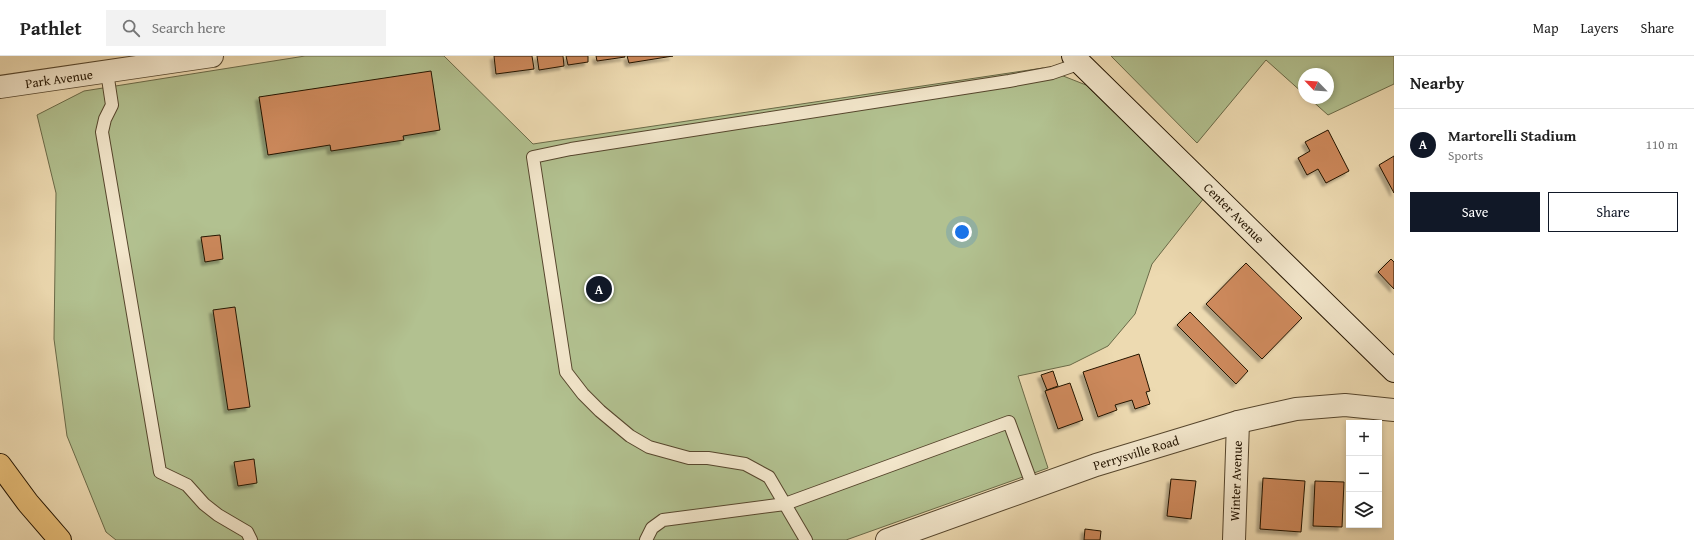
<!DOCTYPE html>
<html lang="en">
<head>
<meta charset="utf-8">
<style>
	body { margin:0; font-family:"Gentium Book Plus",serif; background:#f2f2f2; color:#222 }
	.controls { position:absolute; right:12px; bottom:12px; display:grid; overflow:hidden; border-radius:0px; box-shadow:0 2px 6px #0003 }
	.controls button { width:36px; height:36px; display:grid; place-items:center; padding:0; border:0; border-bottom:1px solid #e0e0e0; background:#fff; color:#222; font:20px sans-serif }
	.compass { position:absolute; left:1298px; top:12px; width:36px; height:36px; border-radius:50%; background:#fff; box-shadow:0 2px 6px #0003; rotate:295deg }
	.you { position:absolute; left:962px; top:176px; width:14px; height:14px; margin:-10px; border:3px solid #fff; border-radius:50%; background:#1a73e8; box-shadow:0 0 0 6px #1a73e833 }
	.badge { display:grid; place-items:center; width:26px; height:26px; border-radius:50%; background:#111827; color:#fff; font-size:13px; font-weight:700 }
	.pin { position:absolute; translate:-50% -50%; border:2px solid #fff; box-shadow:0 1px 4px #0006 }
	.list { margin:0; padding:0; list-style:none }
	h2 { display:flex; justify-content:space-between; align-items:center; height:52px; margin:0; padding:0 16px; font-size:17px }
	h2 small { font-size:13px; font-weight:400; color:#767676 }
	.list li { display:grid; grid-template-columns:26px 1fr auto; gap:12px; align-items:center; box-sizing:border-box; height:72px; padding:0 16px; border-top:1px solid #e0e0e0 }
	.list b { display:block; font-size:15px; white-space:nowrap }
	.list p { margin:0; font-size:13px; white-space:nowrap; color:#767676 }
	.list em { font-size:13px; font-style:normal; color:#767676 }
	.actions { display:flex; gap:8px; padding:12px 16px }
	.actions a { flex:1; padding:9px 0; border:1px solid #111827; border-radius:0px; text-align:center; font-size:14px; color:#111827 }
	.actions .main { background:#111827; color:#fff }
	.icon { flex:none; width:22px; height:22px; fill:none; stroke:currentColor; stroke-width:2; stroke-linecap:round; stroke-linejoin:round }
	.map { position:relative; flex:none; width:1394px; height:484px; overflow:hidden }
	header { display:flex; align-items:center; gap:24px; box-sizing:border-box; height:56px; padding:0 20px; background:#fff; border-bottom:1px solid #e0e0e0 }
	header strong { font-size:19px }
	nav { display:flex; gap:22px; margin-inline-start:auto; font-size:14px }
	.search { width:280px; height:36px; background:#f2f2f2; display:flex; align-items:center; gap:10px; box-sizing:border-box; padding:0 14px; border-radius:0px; color:#767676; font-size:15px }
	main { display:flex }
	aside { flex:1; background:#fff }
	.map>svg:first-child { display:block }
	.green { fill:#b2c190; stroke:#6a6a48 }
	.building { fill:#cd895c; stroke:#231401; filter:url(#shadow) }
	.lines { fill:none; stroke-linecap:round; stroke-linejoin:round }
	.lane-casing { stroke:#56462d; stroke-width:14 }
	.street-casing { stroke:#56462d; stroke-width:24 }
	.secondary-casing { stroke:#231401; stroke-width:24 }
	.primary-casing { stroke:#231401; stroke-width:24 }
	.lane { stroke:#f3e7cc; stroke-width:12 }
	.street { stroke:#f3e7cc; stroke-width:22 }
	.secondary { stroke:#f3e7cc; stroke-width:22 }
	.primary { stroke:#e6bd78; stroke-width:22 }
	.labels { text-anchor:middle; dominant-baseline:central; stroke-width:3; stroke-linejoin:round; paint-order:stroke }
	.street-label { font-size:13px; fill:#231401; stroke:#f3e7cc }
</style>
</head>
<body>
<header>
<strong>Pathlet</strong>
<div class="search"><svg class="icon" aria-label="search" viewBox="0 0 24 24"><circle cx="10" cy="10" r="6"/><path d="M15 15l6 6"/></svg>Search here</div>
<nav><a>Map</a><a>Layers</a><a>Share</a></nav>
</header>
<main>
<div class="map">
<svg width="1394" height="484" viewBox="0 0 1394 484">
	<defs>
		<filter id="shadow"><feDropShadow dx="-3.5" dy="3.5" stdDeviation="1" flood-color="#0004"/></filter>
	</defs>
	<rect width="100%" height="100%" fill="#eddab1"/>
	<filter id="stains"><feTurbulence type="fractalNoise" baseFrequency=".005" numOctaves="4"/><feColorMatrix values="0 0 0 0 .2 0 0 0 0 .09 0 0 0 0 .02 0 0 0 .5 -.17"/></filter>
	<radialGradient id="worn" r=".72"><stop offset=".6" stop-color="#630" stop-opacity="0"/><stop offset="1" stop-color="#630" stop-opacity=".3"/></radialGradient>
	<g class="green">
		<polygon points="305,0 444,0 533,88 1043,12 1086,29 1204,142 1152,208 1135,258 1108,290 1070,309 1018,320 1048,412 846,484 116,484 106,476 67,380 54,283 56,137 37,59 84,35"/>
		<polygon points="1111,0 1394,0 1394,28 1328,59 1309,42 1328,42 1328,18 1304,18 1304,38 1266,4 1197,87"/>
	</g>
	<g class="building">
		<polygon points="494,0 532,0 534,13 496,18"/>
		<polygon points="537,0 563,0 564,10 539,14"/>
		<polygon points="566,0 588,0 588,6 568,9"/>
		<polygon points="596,0 625,0 625,1 597,5"/>
		<polygon points="627,0 673,0 629,7"/>
		<polygon points="431,15 440,74 403,80 404,84 331,95 330,89 268,99 259,41"/>
		<polygon points="1328,74 1349,115 1326,127 1318,113 1307,119 1298,102 1310,95 1305,86"/>
		<polygon points="1394,100 1394,137 1379,109"/>
		<polygon points="220,179 223,203 205,206 201,181"/>
		<polygon points="1391,203 1394,206 1394,233 1378,216"/>
		<polygon points="1246,207 1302,262 1262,303 1206,248"/>
		<polygon points="235,251 250,351 228,354 213,254"/>
		<polygon points="1190,256 1248,315 1236,328 1177,269"/>
		<polygon points="1139,298 1150,335 1146,336 1150,348 1135,353 1132,344 1115,349 1117,354 1098,361 1083,316"/>
		<polygon points="1053,315 1058,330 1047,334 1041,319"/>
		<polygon points="1070,327 1083,364 1058,373 1045,335"/>
		<polygon points="254,403 257,427 238,430 234,406"/>
		<polygon points="1263,422 1305,425 1301,476 1260,473"/>
		<polygon points="1171,423 1196,425 1191,463 1167,460"/>
		<polygon points="1315,425 1344,426 1342,471 1313,470"/>
		<polygon points="1085,473 1101,475 1100,484 1084,484"/>
	</g>
	<g class="lines">
		<g class="lane-casing">
			<g id="lane">
				<polyline points="107,16 112,49 105,63 102,76 160,416 187,429 204,448 218,459 247,476 251,484"/>
				<polyline points="646,484 652,472 663,464 785,448 1009,366 1033,431"/>
				<polyline points="806,484 769,421 745,408 708,402 689,402 649,391 630,380 600,355 583,338 566,316 533,101 571,93 1009,25 1052,17 1081,7"/>
			</g>
		</g>
		<g class="street-casing">
			<g id="street">
				<polyline points="0,31 212,0"/>
				<polyline points="887,484 1096,409 1238,366 1296,353 1345,349 1394,354"/>
				<polyline points="1234,484 1238,366"/>
			</g>
		</g>
		<g class="secondary-casing">
			<polyline id="secondary" points="1073,0 1394,315"/>
		</g>
		<g class="primary-casing">
			<polyline id="primary" points="0,409 28,447 60,484"/>
		</g>
		<use href="#lane" class="lane"/>
		<use href="#street" class="street"/>
		<use href="#secondary" class="secondary"/>
		<use href="#primary" class="primary"/>
	</g>
	<g class="labels">
		<g class="street-label">
			<text transform="translate(59 23) rotate(-8)">Park Avenue</text>
			<text transform="translate(1234 157) rotate(45)">Center Avenue</text>
			<text transform="translate(1136 397) rotate(-17)">Perrysville Road</text>
			<text transform="translate(1236 425) rotate(-88)">Winter Avenue</text>
		</g>
	</g>
	<rect width="100%" height="100%" filter="url(#stains)"/>
	<rect width="100%" height="100%" fill="url(#worn)"/>
</svg>
<div class="controls">
<button>+</button>
<button>−</button>
<button><svg class="icon" aria-label="layers" viewBox="0 0 24 24"><path d="M12 4l9 5-9 5-9-5zM3 14l9 5 9-5"/></svg></button>
</div>
<svg class="compass" viewBox="-18 -18 36 36"><path d="M0-13l5 13h-10z" fill="#e53935"/><path d="M0 13l5-13h-10z" fill="#767676"/></svg>
<div class="you"></div>
<div class="pin badge" style="left:599px;top:233px">A</div>
</div>
<aside>
<h2>Nearby<small></small></h2>
<ul class="list">
<li><span class="badge">A</span><div><b>Martorelli Stadium</b><p>Sports</p></div><em>110 m</em></li>
</ul>
<div class="actions"><a class="main">Save</a><a>Share</a></div>
</aside>
</main>
</body>
</html>
